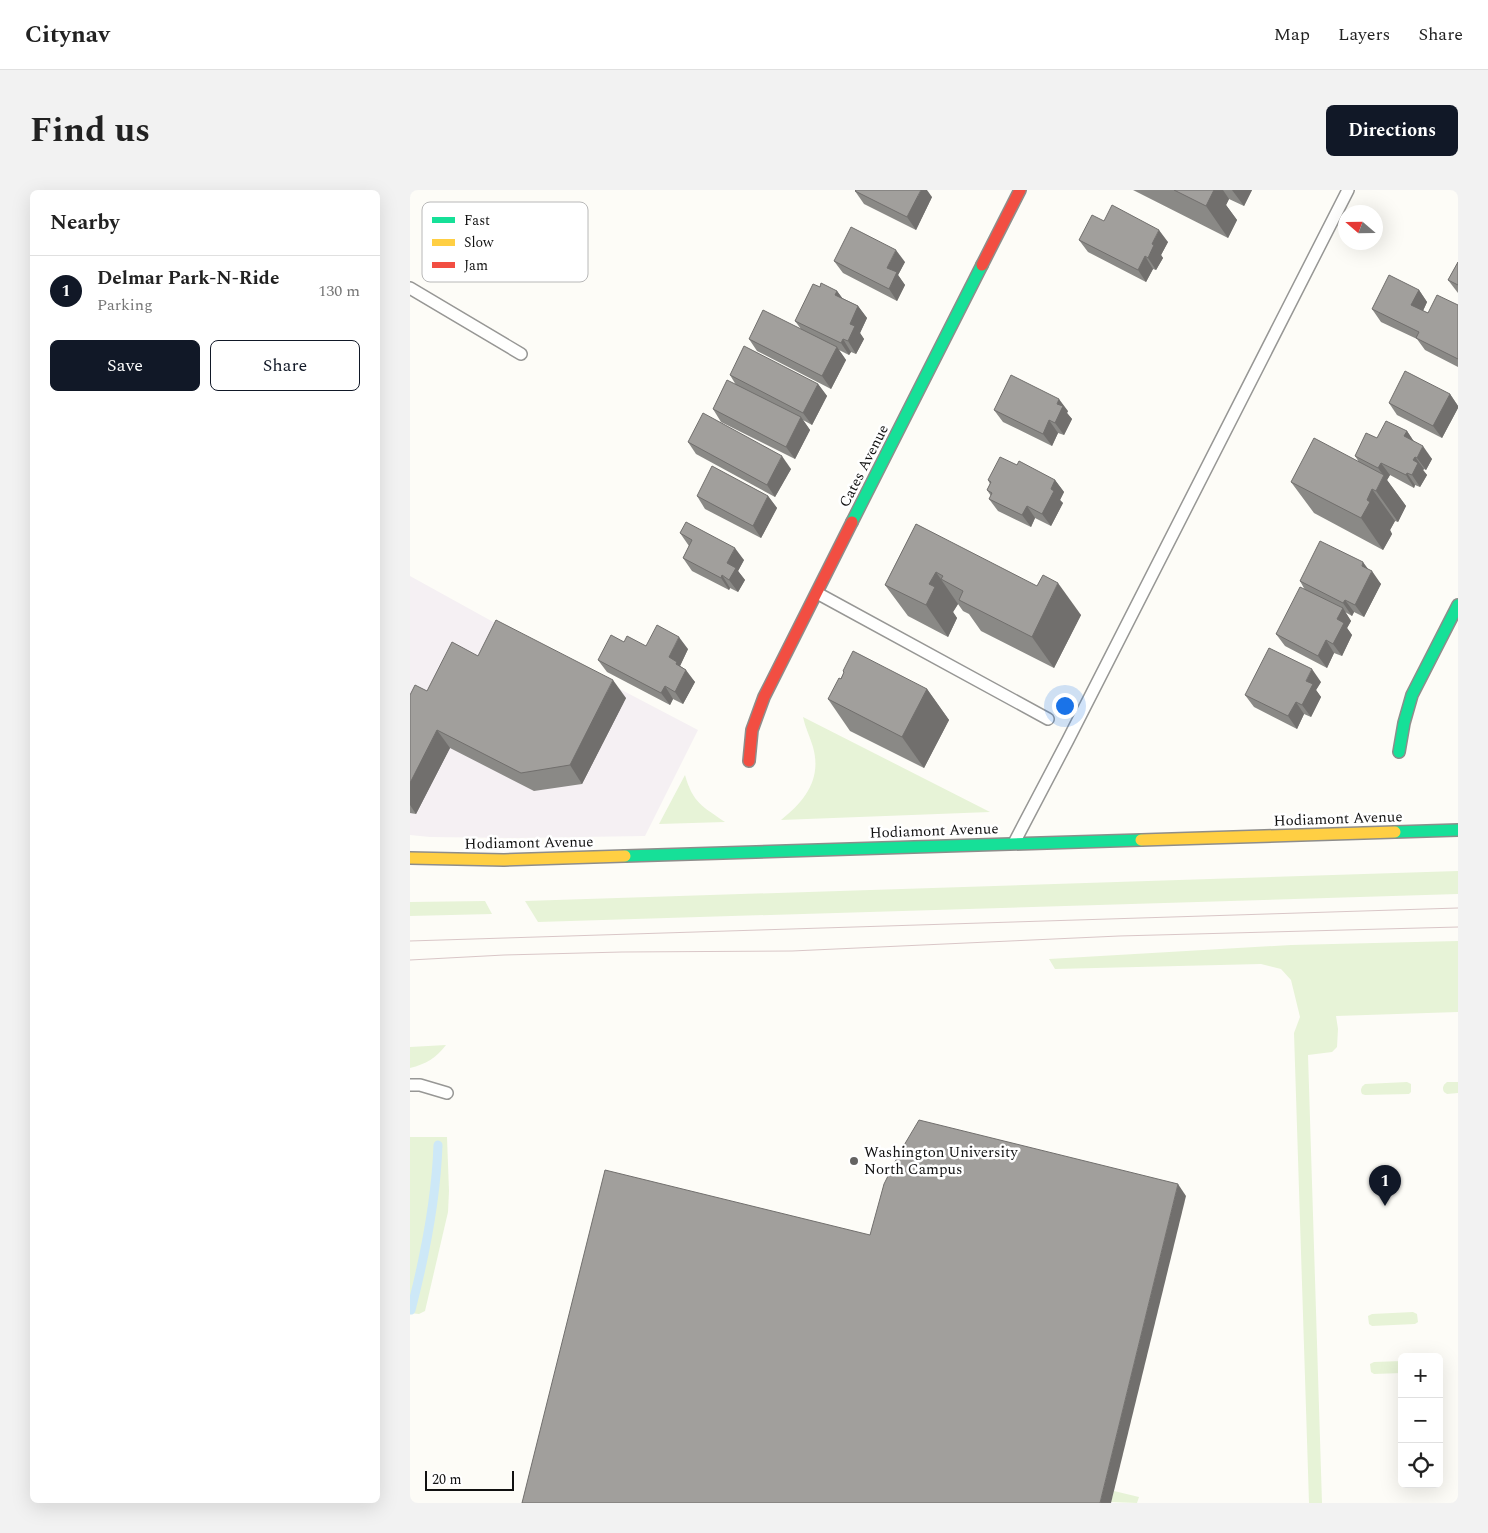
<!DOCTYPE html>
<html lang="en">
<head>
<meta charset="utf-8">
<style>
	body { margin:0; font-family:Spectral,serif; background:#f2f2f2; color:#222 }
	.controls { position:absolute; right:15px; bottom:15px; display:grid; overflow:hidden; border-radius:8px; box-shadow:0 5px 20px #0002 }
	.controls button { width:45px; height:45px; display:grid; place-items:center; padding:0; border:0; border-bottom:1px solid #e0e0e0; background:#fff; color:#222; font:25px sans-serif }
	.compass { position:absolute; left:928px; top:15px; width:45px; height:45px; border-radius:50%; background:#fff; box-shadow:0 5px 20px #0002; rotate:290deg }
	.scale { position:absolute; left:15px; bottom:12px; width:89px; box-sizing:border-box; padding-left:5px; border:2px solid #111; border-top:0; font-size:14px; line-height:18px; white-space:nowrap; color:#111; -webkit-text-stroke:4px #fff; paint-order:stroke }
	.you { position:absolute; left:654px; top:515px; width:18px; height:18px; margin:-12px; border:4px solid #fff; border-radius:50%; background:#1a73e8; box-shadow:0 0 0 8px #1a73e833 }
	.badge { display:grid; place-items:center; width:32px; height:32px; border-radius:50%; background:#111827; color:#fff; font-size:16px; font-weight:700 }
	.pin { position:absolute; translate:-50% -41px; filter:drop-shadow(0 1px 2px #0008) }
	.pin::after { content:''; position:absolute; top:26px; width:18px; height:15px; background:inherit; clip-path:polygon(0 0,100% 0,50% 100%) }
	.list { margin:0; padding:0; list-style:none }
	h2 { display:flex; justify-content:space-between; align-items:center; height:65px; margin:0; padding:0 20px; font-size:21px }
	h2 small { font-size:16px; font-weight:400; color:#767676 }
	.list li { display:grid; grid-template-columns:32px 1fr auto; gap:15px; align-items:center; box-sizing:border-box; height:70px; padding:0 20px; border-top:1px solid #e0e0e0 }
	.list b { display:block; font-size:19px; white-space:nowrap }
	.list p { margin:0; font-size:16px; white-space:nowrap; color:#767676 }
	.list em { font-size:16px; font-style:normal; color:#767676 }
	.actions { display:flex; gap:10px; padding:15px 20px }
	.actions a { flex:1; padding:11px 0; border:1px solid #111827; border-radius:8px; text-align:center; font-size:18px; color:#111827 }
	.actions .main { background:#111827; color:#fff }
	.icon { flex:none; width:28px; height:28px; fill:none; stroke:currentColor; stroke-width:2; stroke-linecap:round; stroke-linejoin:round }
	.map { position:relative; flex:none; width:1048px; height:1313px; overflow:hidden; border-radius:8px }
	header { display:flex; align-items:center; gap:30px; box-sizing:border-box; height:70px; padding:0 25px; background:#fff; border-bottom:1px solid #e0e0e0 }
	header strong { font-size:24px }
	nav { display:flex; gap:28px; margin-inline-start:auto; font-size:18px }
	.intro { display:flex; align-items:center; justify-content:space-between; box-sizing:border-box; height:120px; padding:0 30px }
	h1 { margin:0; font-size:35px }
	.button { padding:12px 22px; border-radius:8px; background:#111827; color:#fff; font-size:18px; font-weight:700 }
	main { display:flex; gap:30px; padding:0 30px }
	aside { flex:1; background:#fff; border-radius:8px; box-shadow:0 5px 20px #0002 }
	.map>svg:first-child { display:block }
	.industrial { fill:#f5f0f3 }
	.green { fill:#e7f3d7 }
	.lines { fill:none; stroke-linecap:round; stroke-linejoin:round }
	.stream { stroke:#cde8f7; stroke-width:9 }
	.lane-casing { stroke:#979795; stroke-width:14 }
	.fast-casing { stroke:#8e8d8b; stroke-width:14 }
	.slow-casing { stroke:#8e8d8b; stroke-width:14 }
	.jam-casing { stroke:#8e8d8b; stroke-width:14 }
	.lane { stroke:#fffffe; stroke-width:11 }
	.fast { stroke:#16e098; stroke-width:11 }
	.slow { stroke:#ffcf43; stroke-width:11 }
	.jam { stroke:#f24e42; stroke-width:11 }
	.tram { stroke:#d9c6c7; stroke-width:1 }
	.wall { fill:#8a8986 }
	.shaded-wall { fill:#716f6d }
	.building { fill:#a19f9c; stroke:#716f6d }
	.poi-dot { fill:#646362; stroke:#fff; stroke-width:2 }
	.labels { text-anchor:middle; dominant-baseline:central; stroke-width:5; stroke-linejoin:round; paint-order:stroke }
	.street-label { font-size:15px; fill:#111; stroke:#fff }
	.poi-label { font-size:15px; fill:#111; stroke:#fff; text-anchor:start }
	.key { fill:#fff; stroke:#b8b8b8; stroke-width:1 }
	.key-label { font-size:14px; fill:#111 }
</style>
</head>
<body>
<header>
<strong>Citynav</strong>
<nav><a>Map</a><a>Layers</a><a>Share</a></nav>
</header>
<div class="intro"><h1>Find us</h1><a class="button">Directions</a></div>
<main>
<aside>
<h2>Nearby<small></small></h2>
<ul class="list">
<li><span class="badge">1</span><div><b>Delmar Park-N-Ride</b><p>Parking</p></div><em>130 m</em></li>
</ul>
<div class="actions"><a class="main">Save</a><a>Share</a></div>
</aside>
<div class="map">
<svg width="1048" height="1313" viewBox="0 0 1048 1313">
	<rect width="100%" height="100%" fill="#fdfcf7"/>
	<polygon class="industrial" points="0,386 103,443 288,540 235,646 108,648 20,647 0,645"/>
	<g class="green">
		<path d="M393,527L580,622L371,630C395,611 412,589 403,557C400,547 395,537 393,527Z"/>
		<path d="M275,585C283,613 292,616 315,632L249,634Z"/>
		<polygon points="1048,681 1048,704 128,732 115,711"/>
		<polygon points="75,711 82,724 0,726 0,712"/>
		<polygon points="1048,751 1048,822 926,826 928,839 927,857 922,862 898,865 912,1313 899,1313 884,843 890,827 881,790 871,779 851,774 645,779 639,769 881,755"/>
		<path d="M36,855C26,868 16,874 0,878V857Z"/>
		<path d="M997,892L1001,894V902L999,904L955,905L952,904C950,900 951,897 955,894Z"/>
		<path d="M1037,892H1048V903L1037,904L1034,902C1032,898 1033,895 1037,892Z"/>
		<polygon points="0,947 37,947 39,1001 38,1022 15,1121 9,1124 0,1123"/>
		<polygon points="1003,1122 1007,1124 1008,1132 1005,1134 962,1136 959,1134 958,1126 962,1124"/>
		<polygon points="992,1171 992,1183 964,1184 961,1182 960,1174 964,1172"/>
		<polygon points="704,1301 729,1307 727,1313 701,1312"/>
	</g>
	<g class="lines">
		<path class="stream" d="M1,1120C15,1066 26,1011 28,955"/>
		<g class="lane-casing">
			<g id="lane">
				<polyline points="0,98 111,164"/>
				<polyline points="407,403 638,529"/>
				<polyline points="604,653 658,550 938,0"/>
				<polyline points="0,895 10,895 37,903"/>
			</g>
		</g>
		<g class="fast-casing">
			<g id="fast">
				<polyline points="442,332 572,75"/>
				<polyline points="989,562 994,533 1002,505 1048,415"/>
				<polyline points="985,642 1048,640"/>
				<polyline points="215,666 731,650"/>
			</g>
		</g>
		<g class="slow-casing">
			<g id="slow">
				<polyline points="731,650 985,642"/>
				<polyline points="0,668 94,670 215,666"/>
			</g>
		</g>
		<g class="jam-casing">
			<g id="jam">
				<polyline points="572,75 610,0"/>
				<polyline points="339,571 342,540 354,507 442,332"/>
			</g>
		</g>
		<use href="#lane" class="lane"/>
		<use href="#fast" class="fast"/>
		<use href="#slow" class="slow"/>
		<use href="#jam" class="jam"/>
		<g class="tram">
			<polyline points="0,751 1048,718"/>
			<polyline points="0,770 94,765 212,762 382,761 709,746 1048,737"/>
		</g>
	</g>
	<g class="wall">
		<polygon points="723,0 842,0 834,16 819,9 816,15 827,30 818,48"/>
		<polygon points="445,1 522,7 506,40 454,14"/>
		<polygon points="694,31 758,52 751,65 753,68 746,80 743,79 736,92 678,62 669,50"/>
		<polygon points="424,71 495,72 488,85 495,95 487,111 433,83"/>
		<polygon points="1048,72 1048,103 1038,90"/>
		<polygon points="410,97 427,101 432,108 448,116 457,128 450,143 454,149 446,164 441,162 439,165 429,160 436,170 421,199 347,161 339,149 391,139 385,131"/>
		<polygon points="1009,100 1017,112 1013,121 1018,123 1048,115 1048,177 1015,160 1007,149 971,132 962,119"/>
		<polygon points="320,185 408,194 417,206 402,235 393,230 400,240 385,269 311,232 303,219 326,195"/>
		<polygon points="1040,204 1048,216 1048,218 1032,248 987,225 979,213"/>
		<polygon points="584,220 658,221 657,223 662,229 654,245 648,243 642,256 593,232"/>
		<polygon points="997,241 1004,252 1022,269 1016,280 1014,279 1013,280 1017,285 1010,297 1005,295 1004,298 980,285 977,290 996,316 988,332 985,331 980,340 982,344 973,360 904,323 881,292 949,272 945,266 967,248"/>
		<polygon points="278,252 381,279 365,307 286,264"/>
		<polygon points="578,290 645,290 654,302 650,310 653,313 641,336 625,328 621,337 588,321 579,309 581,306 577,300 580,294"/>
		<polygon points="287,306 358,306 367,318 351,348 295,319"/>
		<polygon points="506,334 671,425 644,478 571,441 559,424 553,421 548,414 543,422 547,428 538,447 498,426 475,395"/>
		<polygon points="270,343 334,370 328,381 335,390 328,402 320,398 319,400 282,381 273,368 279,356"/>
		<polygon points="958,380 971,394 954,427 944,422 942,426 935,422 941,431 937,438 942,445 932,466 924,463 917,478 875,456 866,444 895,400 890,391"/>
		<polygon points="214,452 236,456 278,459 270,476 285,492 273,514 263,509 260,515 197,482 188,470"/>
		<polygon points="68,466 216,508 172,594 124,601 40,558 6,624 0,623 0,505 17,501"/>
		<polygon points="433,481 517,499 539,530 514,578 440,541 418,509 434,483"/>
		<polygon points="911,492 906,500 911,507 901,527 894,524 887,539 844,517 835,505"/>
	</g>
	<g class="shaded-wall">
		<polygon points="511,0 517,0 522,7 506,40 497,27"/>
		<polygon points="796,0 813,0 819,9 816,15 827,30 818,48 796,16"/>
		<polygon points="822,0 842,0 834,16"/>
		<polygon points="749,40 758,52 751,65 753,68 746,80 738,68 742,54"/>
		<polygon points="486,60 495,72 488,85 495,95 487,111 479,99 477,78"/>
		<polygon points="735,66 743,79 736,92 728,80"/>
		<polygon points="1009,100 1017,112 1010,127 1001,115"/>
		<polygon points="427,101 436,113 425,105"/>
		<polygon points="448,116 457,128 450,143 454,149 446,164 438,151 440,134"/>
		<polygon points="433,149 441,162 439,165 431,153"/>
		<polygon points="427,157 436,170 421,199 412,186"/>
		<polygon points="408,194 417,206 402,235 393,223"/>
		<polygon points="1040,204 1048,216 1048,218 1032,248 1023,236"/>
		<polygon points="649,209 658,221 657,223 662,229 654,245 645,233 647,214"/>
		<polygon points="391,227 400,240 385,269 376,257"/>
		<polygon points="639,230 648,243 642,256 633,244"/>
		<polygon points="997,241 1005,253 994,246"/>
		<polygon points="1013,256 1022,269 1016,280 1007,268"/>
		<polygon points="372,266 381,279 365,307 357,295"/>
		<polygon points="1005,267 1014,279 1013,280 1017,285 1010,297 1002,285 1003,270"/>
		<polygon points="971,273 980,285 977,290 996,316 988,332 966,301 974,286 968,278"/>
		<polygon points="997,283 1005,295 1004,298 996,285"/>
		<polygon points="645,290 654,302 650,310 653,313 641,336 632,324 641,299"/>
		<polygon points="962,299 985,331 980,340 982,344 973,360 951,328 957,310"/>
		<polygon points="358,306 367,318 351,348 343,336"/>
		<polygon points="617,316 625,328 621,337 612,325"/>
		<polygon points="325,358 334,370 328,381 335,390 328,402 319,390 317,373"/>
		<polygon points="953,372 961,383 962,381 971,394 954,427 945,415 952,376"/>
		<polygon points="526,382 548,414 543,422 547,428 538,447 516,415 519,394"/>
		<polygon points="312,385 320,398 319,400 311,388"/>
		<polygon points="648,393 671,425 644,478 622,447"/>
		<polygon points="935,410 944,422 942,426 933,413"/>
		<polygon points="933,418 941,431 937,438 942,445 932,466 923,454 927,429"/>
		<polygon points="269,447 278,459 270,476 276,480 285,492 273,514 265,502 259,467"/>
		<polygon points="916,450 924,463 917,478 908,466"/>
		<polygon points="902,479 911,492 906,500 911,507 901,527 892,515 896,491"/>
		<polygon points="203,490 216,508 172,594 160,575"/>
		<polygon points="255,496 263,509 260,515 251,503"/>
		<polygon points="517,499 539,530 514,578 492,547"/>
		<polygon points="886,512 894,524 887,539 878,526"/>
		<polygon points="27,540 40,558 6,624 0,615 0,593"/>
		<polygon points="768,994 776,1006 701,1313 690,1313"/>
	</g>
	<g class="building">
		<polygon points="446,0 511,0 497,27 445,1"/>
		<polygon points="764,0 804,0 796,16"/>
		<polygon points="702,15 749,40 742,54 744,55 738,68 735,66 728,80 669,50 682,25 694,31"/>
		<polygon points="441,37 486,60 477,78 487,82 479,99 424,71"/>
		<polygon points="1048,72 1048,95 1038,90"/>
		<polygon points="979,85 1009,100 1001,115 1018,123 1027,105 1048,115 1048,169 1006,148 1009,142 962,119"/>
		<polygon points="411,93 427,101 425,105 448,116 440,134 445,136 438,151 433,149 431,153 385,131 403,94 410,97"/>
		<polygon points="353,120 427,157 412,186 339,149"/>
		<polygon points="334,156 408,194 393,223 320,185"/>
		<polygon points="995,181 1040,204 1023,236 979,213"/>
		<polygon points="601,185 649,209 647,214 653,216 645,233 639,230 633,244 584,220"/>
		<polygon points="317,190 391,227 376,257 303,219"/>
		<polygon points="293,223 372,266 357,295 278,252"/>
		<polygon points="976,231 997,241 994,246 1013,256 1007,268 1005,267 1003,270 1008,273 1002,285 997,283 996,285 971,273 968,278 945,266 956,243 967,248"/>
		<polygon points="904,248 974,285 966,301 962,299 957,310 960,312 951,328 881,292"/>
		<polygon points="590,267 607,275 609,271 645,290 641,299 644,301 632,324 617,316 612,325 579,309 582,303 577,300 581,292 578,290"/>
		<polygon points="302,276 358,306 343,336 287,306"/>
		<polygon points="276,332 325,358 317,373 326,378 319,390 312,385 311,388 273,368 282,350 270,343"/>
		<polygon points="506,334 627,396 633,385 648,393 622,447 549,410 553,401 531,389 533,386 526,382 519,394 525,397 516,415 475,395"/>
		<polygon points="910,351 953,372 952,376 962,381 945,415 935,410 933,413 890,391"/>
		<polygon points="890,397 933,418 927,429 934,433 923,454 916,450 908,466 866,444"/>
		<polygon points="86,430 203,490 160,575 111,583 27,540 0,593 0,505 5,495 17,501 42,452 68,466"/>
		<polygon points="247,435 269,447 259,467 267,472 266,474 276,480 265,502 255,496 251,503 188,470 201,445 214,452 217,446 236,456"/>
		<polygon points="859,458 902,479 896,491 903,494 892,515 886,512 878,526 835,505"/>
		<polygon points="443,461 517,499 492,547 418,509 429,488 431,489 434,482 433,481"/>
		<polygon points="509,930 768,994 690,1313 112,1313 195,980 460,1045 474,994 490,962"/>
	</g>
	<circle class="poi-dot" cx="444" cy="971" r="5"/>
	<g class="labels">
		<g class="street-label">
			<text transform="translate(454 276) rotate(-63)">Cates Avenue</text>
			<text transform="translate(928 629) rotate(-2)">Hodiamont Avenue</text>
			<text transform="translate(524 641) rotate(-2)">Hodiamont Avenue</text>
			<text transform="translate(119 653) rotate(-1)">Hodiamont Avenue</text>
		</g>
		<g class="poi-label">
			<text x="454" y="962">Washington University<tspan x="454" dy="17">North Campus</tspan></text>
		</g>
	</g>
	<rect x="12" y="12" width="166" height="80" rx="8" class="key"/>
	<rect x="22" y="27" width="23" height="6" fill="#16e098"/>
	<rect x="22" y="49" width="23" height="7" fill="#ffcf43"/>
	<rect x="22" y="72" width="23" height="6" fill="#f24e42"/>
	<g class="key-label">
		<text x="54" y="35">Fast</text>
		<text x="54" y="57">Slow</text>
		<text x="54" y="80">Jam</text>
	</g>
</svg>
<div class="controls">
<button>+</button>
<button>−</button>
<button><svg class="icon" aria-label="locate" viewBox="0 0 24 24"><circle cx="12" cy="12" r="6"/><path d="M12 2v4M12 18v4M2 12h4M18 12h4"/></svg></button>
</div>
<svg class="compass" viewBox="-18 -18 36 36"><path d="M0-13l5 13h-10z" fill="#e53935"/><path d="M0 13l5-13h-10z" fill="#767676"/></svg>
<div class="scale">20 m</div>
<div class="you"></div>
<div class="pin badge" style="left:975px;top:1016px">1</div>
</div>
</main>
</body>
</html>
